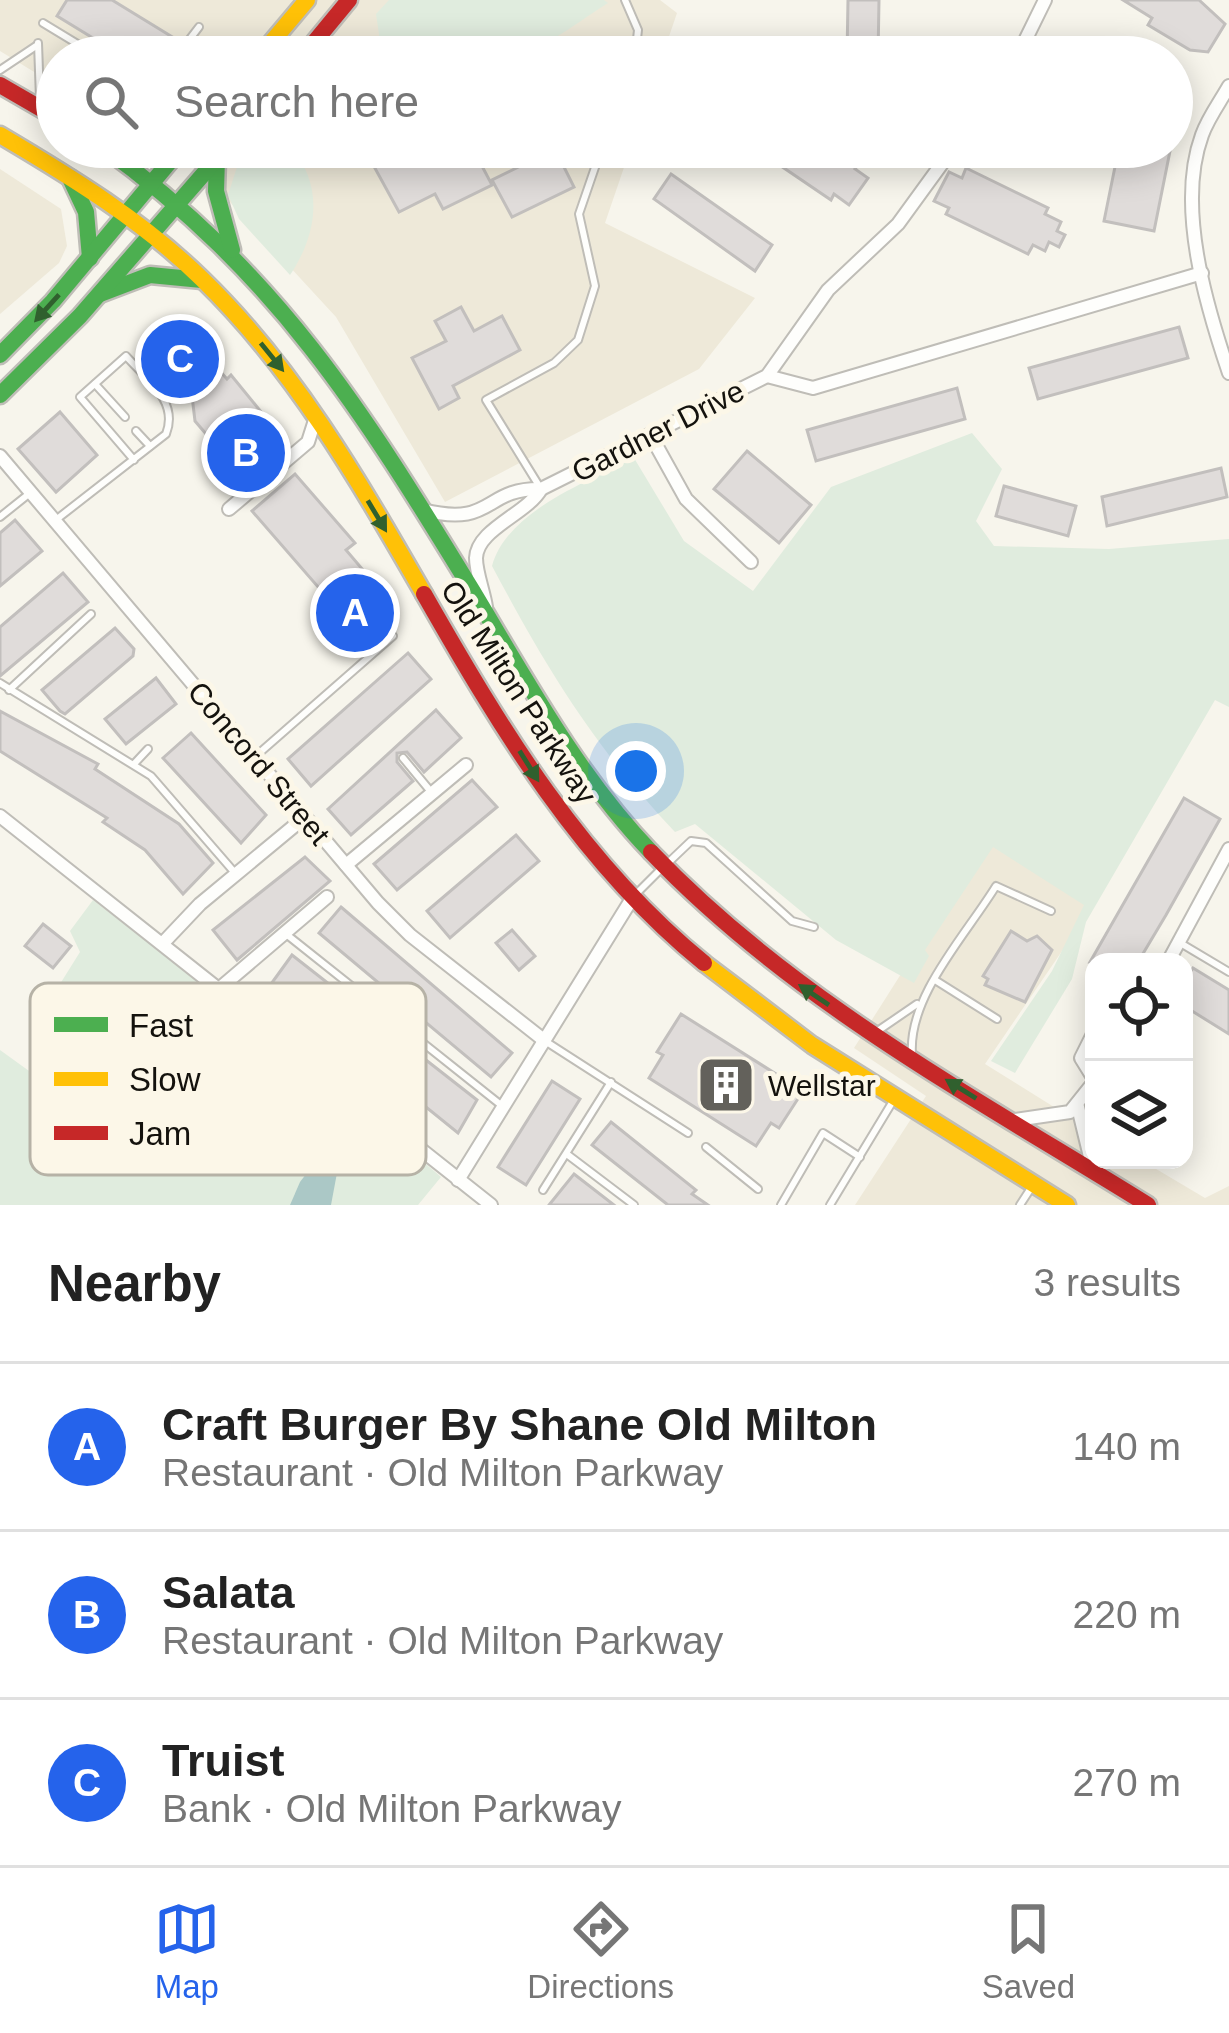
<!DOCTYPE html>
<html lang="en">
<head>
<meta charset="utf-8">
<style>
	body { margin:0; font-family:Helvetica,sans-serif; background:#f6f6f6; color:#222 }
	.controls { position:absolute; right:36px; bottom:36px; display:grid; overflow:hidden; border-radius:24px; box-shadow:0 6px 30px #0003 }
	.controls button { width:108px; height:108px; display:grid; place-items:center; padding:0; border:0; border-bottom:3px solid #e0e0e0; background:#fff; color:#222; font:60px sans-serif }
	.you { position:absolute; left:636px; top:771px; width:42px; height:42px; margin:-30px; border:9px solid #fff; border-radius:50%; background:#1a73e8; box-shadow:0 0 0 18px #1a73e833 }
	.badge { display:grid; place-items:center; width:78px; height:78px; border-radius:50%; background:#2563eb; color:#fff; font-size:39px; font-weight:700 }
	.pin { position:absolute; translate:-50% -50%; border:6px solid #fff; box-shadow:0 3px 12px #0006 }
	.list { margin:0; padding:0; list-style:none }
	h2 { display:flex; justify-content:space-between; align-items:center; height:156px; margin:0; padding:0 48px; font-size:51px }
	h2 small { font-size:39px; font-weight:400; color:#767676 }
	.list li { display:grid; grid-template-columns:78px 1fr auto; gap:36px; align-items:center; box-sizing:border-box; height:168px; padding:0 48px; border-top:3px solid #e0e0e0 }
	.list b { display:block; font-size:45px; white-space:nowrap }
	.list p { margin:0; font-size:39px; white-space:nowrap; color:#767676 }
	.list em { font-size:39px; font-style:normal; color:#767676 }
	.icon { flex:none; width:66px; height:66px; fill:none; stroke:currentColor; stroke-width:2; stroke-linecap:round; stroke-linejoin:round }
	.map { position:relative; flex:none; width:1229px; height:1205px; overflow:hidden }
	.search { position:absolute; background:#fff; box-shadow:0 6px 30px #0003; left:36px; right:36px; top:36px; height:132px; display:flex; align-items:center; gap:30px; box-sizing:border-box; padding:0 42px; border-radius:66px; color:#767676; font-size:45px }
	.sheet { height:660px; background:#fff }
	nav { display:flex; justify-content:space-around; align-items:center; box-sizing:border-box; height:168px; border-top:3px solid #e0e0e0; background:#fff; font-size:33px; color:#767676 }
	nav a { display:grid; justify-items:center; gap:6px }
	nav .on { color:#2563eb }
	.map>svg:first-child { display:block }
	.built { fill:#eee9d9 }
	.green { fill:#e0ecde }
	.water { fill:#abc8c6 }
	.building { fill:#e0dcda; stroke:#c2bfbd; stroke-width:3 }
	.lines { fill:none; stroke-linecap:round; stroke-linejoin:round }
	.lane-casing { stroke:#bfbdb7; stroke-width:10 }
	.street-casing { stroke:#bfbdb7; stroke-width:16 }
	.fast-casing { stroke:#bfbdb7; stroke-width:21 }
	.slow-casing { stroke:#bfbdb7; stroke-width:21 }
	.jam-casing { stroke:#bfbdb7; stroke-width:21 }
	.lane { stroke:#fefefc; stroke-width:6 }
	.street { stroke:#fefefc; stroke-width:12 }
	.fast { stroke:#4caf50; stroke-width:16 }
	.slow { stroke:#ffc107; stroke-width:16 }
	.jam { stroke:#c62828; stroke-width:16 }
	.oneway { fill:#30602e }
	.labels { text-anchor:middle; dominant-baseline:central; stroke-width:10; stroke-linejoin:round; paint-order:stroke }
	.street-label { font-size:30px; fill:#14120d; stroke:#fcf7e8 }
	.poi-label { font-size:30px; fill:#14120d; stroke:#fcf7e8; text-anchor:start }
	.key { fill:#fcf7e8; stroke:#b6b2a6; stroke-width:3 }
	.key-label { font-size:33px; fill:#14120d }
</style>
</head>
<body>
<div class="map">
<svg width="1229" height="1205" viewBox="0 0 1229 1205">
	<rect width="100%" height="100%" fill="#f7f5ec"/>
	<g class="built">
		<polygon points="0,0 660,0 677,13 662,57 57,57 57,86 0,51"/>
		<polygon points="158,147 631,147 605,223 755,298 699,369 445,502 336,317 206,176"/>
		<polygon points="0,169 61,209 67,246 59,263 0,314"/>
		<polygon points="988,837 1092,907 985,1064 1094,1132 1094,1160 1141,1160 1205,1198 1229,1186 1229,1205 855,1205 926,1096 854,1048"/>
	</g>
	<g class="green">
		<path d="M389,0H604L608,3C570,26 509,81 464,50L380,41L376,14Z"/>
		<path d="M255,147H290C325,185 317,235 290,275L239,219L228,195L237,167Z"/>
		<path d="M972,433L1002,469L976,521L994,546L1109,549L1229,539V707L1215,700L1086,922L1072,979L1015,1073L991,1061L1052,971L1084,905L993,847L925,950L929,956L914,983L836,940L695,824L675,832C593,745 548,671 492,566C507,511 587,482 634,458L684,541L753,591L831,487Z"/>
		<polygon points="93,900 281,1046 284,1042 441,1177 418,1205 0,1205 0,1050 79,1107 131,1061 109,1017 63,1018 55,992 80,952 70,931"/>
	</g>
	<polygon class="water" points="332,1140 342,1146 331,1205 290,1205 300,1182"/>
	<g class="building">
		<polygon points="67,0 112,0 174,38 162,57 124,57 57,16"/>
		<polygon points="848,0 879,0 878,57 847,57"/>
		<polygon points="1123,0 1199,0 1225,24 1208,52 1190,50 1148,25 1152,18"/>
		<polygon points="377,147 472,147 492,185 443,209 435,194 399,212 371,161"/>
		<polygon points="753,147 839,147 860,162 855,169 868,178 849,205 834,194 831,200"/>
		<polygon points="1119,147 1170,151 1154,231 1104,221"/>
		<polygon points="555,149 574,187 512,217 492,180"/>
		<polygon points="966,168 1048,208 1045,214 1061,222 1057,231 1065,235 1059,247 1049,242 1045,251 1033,245 1028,254 946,214 949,208 934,201 949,172 962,178"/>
		<polygon points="671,174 772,245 755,271 654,199"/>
		<polygon points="461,307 474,331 502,316 520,350 453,386 459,398 439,409 412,358 446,341 435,321"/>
		<polygon points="186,321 216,355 210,360 227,379 231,375 288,445 246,481 195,421 192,396 198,392 157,347"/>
		<polygon points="1179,327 1188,358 1038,399 1029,368"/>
		<polygon points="957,388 965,419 816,461 807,430"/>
		<polygon points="60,412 97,455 56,492 18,449"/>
		<polygon points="747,451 811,505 779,543 714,489"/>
		<polygon points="1221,468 1227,497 1107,526 1102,497"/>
		<polygon points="295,474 355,543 346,550 386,597 352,626 252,511"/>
		<polygon points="1004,486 1076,506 1068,536 996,516"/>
		<polygon points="15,520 42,551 0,586 0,533"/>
		<polygon points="63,573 88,602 0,676 0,627"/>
		<polygon points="115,628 134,649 133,656 65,714 60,711 42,690"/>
		<polygon points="408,653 431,679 311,786 288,759"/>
		<polygon points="156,678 176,704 126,744 105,719"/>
		<polygon points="436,710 461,738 424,772 407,752 397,753 397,762 413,781 351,835 328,809"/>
		<polygon points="0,711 98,764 95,769 179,824 213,863 183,894 145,850 103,822 107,818 0,751"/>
		<polygon points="191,733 266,815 241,843 163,758"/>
		<polygon points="472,780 497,807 397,890 374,864"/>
		<polygon points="1184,798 1220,819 1166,915 1138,962 1090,962"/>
		<polygon points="516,835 539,861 450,938 427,911"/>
		<polygon points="305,857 330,881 237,960 213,930"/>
		<polygon points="341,907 512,1053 491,1077 319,933"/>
		<polygon points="43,924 71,946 53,968 25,946"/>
		<polygon points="512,930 535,956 519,970 496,943"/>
		<polygon points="1011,931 1027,941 1037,936 1052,950 1025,1002 985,985 988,979 983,976"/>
		<polygon points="292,955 477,1100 458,1133 373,1064 368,1070 357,1062 360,1057 271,984"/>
		<polygon points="1193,968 1229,990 1229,1034 1184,1006 1184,982"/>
		<polygon points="681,1014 803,1091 779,1128 771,1123 756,1146 649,1078 663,1055 657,1052"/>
		<polygon points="552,1081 580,1099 526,1185 498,1167"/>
		<polygon points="611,1122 696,1190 692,1194 708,1205 668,1205 592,1145"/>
		<polygon points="574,1174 614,1205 549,1205"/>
	</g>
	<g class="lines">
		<g class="lane-casing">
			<g id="lane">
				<polyline points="625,0 638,30 635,57"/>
				<polyline points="43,23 99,57"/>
				<polyline points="38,43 40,99"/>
				<polyline points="310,53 378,48 450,57"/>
				<polyline points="176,57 199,27"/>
				<polyline points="0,70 36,46"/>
				<polyline points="95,384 125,417"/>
				<polyline points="136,431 150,446"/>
				<polyline points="541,489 486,400 554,363 578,340 595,286 579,214 602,147"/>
				<polyline points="0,517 30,493"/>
				<path d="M57,519L166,434C179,401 147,380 126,356L80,397L134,460"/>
				<polyline points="0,683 151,776 235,873"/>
				<polyline points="9,690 91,614"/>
				<polyline points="257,755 393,636"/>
				<polyline points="403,758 432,793"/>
				<polyline points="134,764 148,749"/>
				<polyline points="670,861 691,841 706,843 792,921 814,927"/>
				<polyline points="635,895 660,870"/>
				<polyline points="286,934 501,1105"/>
				<polyline points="1182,944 1229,972"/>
				<polyline points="935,980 997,1019"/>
				<polyline points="879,1030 917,1004"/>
				<polyline points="545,1041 688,1133"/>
				<path d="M912,1054C908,996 966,935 996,886L1051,911"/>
				<polyline points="706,1147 758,1189"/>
				<polyline points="568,1155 634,1205"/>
				<polyline points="543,1190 611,1082"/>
				<polyline points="781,1205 823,1133 860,1157"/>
				<polyline points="830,1205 893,1101"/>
				<polyline points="1020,1205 1031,1188"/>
			</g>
		</g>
		<g class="street-casing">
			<g id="street">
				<polyline points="1017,57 1045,0"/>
				<path d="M1229,86C1220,102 1208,118 1202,135C1176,206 1206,305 1229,373"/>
				<polyline points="767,376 813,388 1202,273"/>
				<polyline points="651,436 686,499 751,562"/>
				<polyline points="0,456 378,903 410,935 545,1041"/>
				<polyline points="229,509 308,442 316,417"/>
				<path d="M423,510C494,528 483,488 541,489L767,376L828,290L898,224L954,147"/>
				<path d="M486,607C484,592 476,573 476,558C477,529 527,514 541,489"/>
				<polyline points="0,816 491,1205"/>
				<polyline points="346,865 466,765"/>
				<polyline points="164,942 200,904 305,817"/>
				<polyline points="1168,962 1229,849"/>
				<polyline points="220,988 327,897"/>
				<polyline points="1094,1032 1081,1058 1094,1079"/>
				<polyline points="1078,1107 1093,1169"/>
				<polyline points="1015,1120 1070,1112 1094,1082"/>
				<polyline points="458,1180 633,897"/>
			</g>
		</g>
		<g class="fast-casing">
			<g id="fast">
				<path d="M103,147C277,273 362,410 472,590C526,680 578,776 651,852"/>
				<polyline points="217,158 216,191 232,250"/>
				<polyline points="70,178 86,212 90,258"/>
				<polyline points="100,294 150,275 202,280"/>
				<polyline points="0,355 53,301 182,147"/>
				<polyline points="0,395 80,316 227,147"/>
			</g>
		</g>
		<g class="slow-casing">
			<g id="slow">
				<polyline points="259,57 307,0"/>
				<path d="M0,135C71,177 143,221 202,279C295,369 360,483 424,594"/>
				<polyline points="704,963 812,1045 1067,1205"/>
			</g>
		</g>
		<g class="jam-casing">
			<g id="jam">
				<polyline points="302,57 349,0"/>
				<polyline points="0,85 57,118"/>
				<path d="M424,594C501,729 582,864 704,963"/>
				<path d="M651,852C793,1001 976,1098 1148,1205"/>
			</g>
		</g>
		<use href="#lane" class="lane"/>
		<use href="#street" class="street"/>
		<use href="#fast" class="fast"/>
		<use href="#slow" class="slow"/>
		<use href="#jam" class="jam"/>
	</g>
	<defs><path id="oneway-solid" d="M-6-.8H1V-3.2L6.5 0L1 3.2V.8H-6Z" transform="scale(3)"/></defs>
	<g class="oneway">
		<use href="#oneway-solid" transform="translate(47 308) rotate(132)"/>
		<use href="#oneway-solid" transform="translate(272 357) rotate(51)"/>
		<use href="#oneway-solid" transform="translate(377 516) rotate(59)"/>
		<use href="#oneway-solid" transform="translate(529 766) rotate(58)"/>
		<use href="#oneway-solid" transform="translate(814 995) rotate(-146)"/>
		<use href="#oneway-solid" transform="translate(961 1089) rotate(-148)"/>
	</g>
	<defs>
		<g id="building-square" transform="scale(3)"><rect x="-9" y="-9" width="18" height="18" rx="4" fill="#63615b" stroke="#fcf7e8"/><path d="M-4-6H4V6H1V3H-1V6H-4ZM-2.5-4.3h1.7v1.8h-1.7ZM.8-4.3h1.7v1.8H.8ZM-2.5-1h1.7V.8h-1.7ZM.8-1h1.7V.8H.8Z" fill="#fff"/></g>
	</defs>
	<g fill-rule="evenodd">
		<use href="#building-square" x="726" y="1085"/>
	</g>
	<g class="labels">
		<g class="street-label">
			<text transform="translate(658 431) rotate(-27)">Gardner Drive</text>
			<text transform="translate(519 692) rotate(57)">Old Milton Parkway</text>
			<text transform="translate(259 763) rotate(50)">Concord Street</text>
		</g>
		<g class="poi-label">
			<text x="768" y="1085">Wellstar</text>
		</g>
	</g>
	<rect x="30" y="983" width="396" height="192" rx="18" class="key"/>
	<rect x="54" y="1017" width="54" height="15" fill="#4caf50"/>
	<rect x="54" y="1072" width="54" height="14" fill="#ffc107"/>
	<rect x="54" y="1126" width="54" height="14" fill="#c62828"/>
	<g class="key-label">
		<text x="129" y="1037">Fast</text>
		<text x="129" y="1091">Slow</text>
		<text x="129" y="1145">Jam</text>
	</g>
</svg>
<div class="controls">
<button><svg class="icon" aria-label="locate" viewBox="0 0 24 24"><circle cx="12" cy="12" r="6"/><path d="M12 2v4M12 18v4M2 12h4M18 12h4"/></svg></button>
<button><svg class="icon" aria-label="layers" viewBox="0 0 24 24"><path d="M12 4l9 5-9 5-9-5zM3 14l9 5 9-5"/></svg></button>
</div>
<div class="you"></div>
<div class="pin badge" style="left:355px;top:613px">A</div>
<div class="pin badge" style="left:246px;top:453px">B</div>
<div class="pin badge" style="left:180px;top:359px">C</div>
<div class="search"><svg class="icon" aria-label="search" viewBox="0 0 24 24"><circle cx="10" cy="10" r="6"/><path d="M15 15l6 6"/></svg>Search here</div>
</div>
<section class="sheet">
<h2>Nearby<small>3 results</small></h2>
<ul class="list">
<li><span class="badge">A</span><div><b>Craft Burger By Shane Old Milton</b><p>Restaurant · Old Milton Parkway</p></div><em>140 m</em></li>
<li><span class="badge">B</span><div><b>Salata</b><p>Restaurant · Old Milton Parkway</p></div><em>220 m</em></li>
<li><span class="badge">C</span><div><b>Truist</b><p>Bank · Old Milton Parkway</p></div><em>270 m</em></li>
</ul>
</section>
<nav>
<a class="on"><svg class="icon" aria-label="map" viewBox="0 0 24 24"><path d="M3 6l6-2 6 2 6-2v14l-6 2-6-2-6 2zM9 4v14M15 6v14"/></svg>Map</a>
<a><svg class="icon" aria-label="directions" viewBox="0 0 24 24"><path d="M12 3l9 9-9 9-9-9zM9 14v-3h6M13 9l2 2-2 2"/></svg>Directions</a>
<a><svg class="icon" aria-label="saved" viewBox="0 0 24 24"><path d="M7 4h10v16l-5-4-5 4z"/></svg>Saved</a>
</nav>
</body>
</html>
